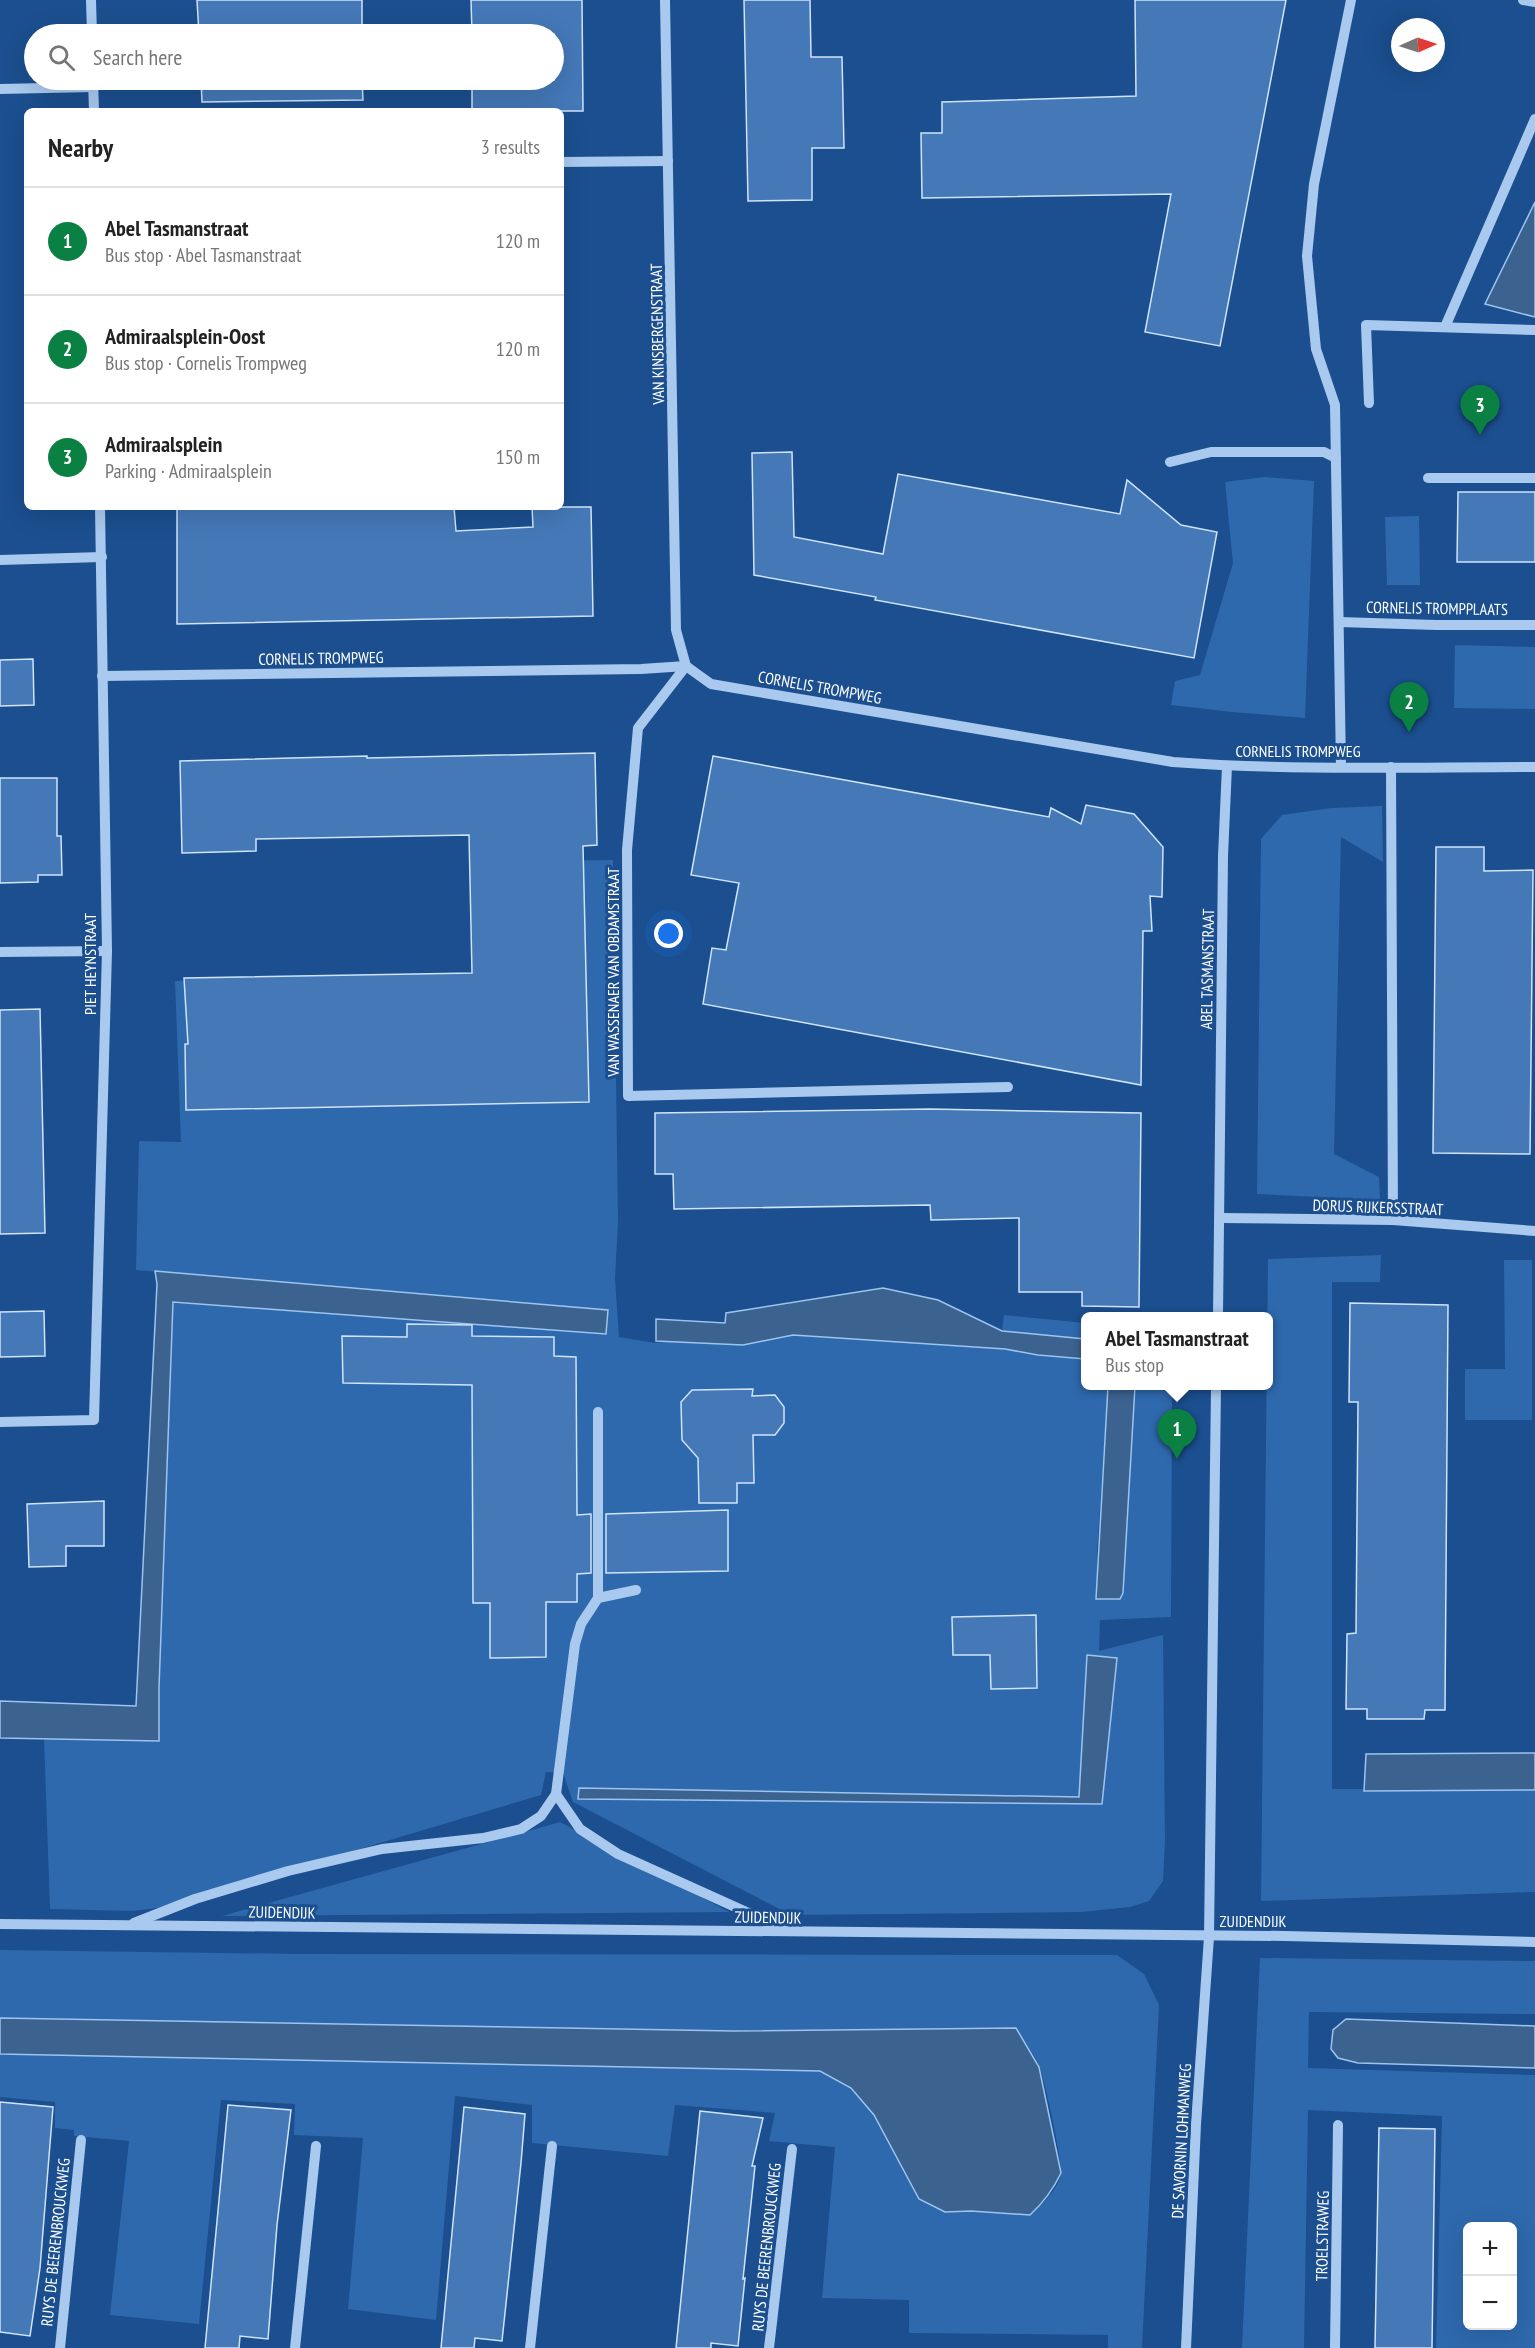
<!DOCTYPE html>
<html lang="en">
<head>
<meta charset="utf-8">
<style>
	body { margin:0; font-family:"PT Sans Narrow",sans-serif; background:#f6f6f6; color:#222 }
	.controls { position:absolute; right:18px; bottom:18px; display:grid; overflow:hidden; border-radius:9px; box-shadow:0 6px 24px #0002 }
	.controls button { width:54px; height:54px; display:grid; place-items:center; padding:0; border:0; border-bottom:2px solid #e0e0e0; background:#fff; color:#222; font:30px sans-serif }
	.compass { position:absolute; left:1391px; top:18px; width:54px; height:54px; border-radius:50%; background:#fff; box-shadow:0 6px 24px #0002; rotate:87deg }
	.you { position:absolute; left:669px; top:934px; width:21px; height:21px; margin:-15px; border:4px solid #fff; border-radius:50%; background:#1a73e8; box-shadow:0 0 0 9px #1a73e833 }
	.badge { display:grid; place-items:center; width:39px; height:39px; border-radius:50%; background:#0b8043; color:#fff; font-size:20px; font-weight:700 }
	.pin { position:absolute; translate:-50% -50px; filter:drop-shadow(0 2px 3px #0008) }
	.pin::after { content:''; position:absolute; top:32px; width:21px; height:18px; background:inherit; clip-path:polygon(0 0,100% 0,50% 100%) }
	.popup { position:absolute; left:1081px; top:1312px; width:192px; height:78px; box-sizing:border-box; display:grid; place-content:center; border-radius:9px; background:#fff; filter:drop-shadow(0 2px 4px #0005); font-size:20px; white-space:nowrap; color:#767676 }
	.popup b { font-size:22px; color:#222 }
	.popup::after { content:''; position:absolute; left:50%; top:100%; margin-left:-12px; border:12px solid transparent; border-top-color:#fff }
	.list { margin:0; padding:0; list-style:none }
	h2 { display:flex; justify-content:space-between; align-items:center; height:78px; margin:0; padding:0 24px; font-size:26px }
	h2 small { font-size:20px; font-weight:400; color:#767676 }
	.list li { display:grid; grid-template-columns:39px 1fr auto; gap:18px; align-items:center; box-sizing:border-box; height:108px; padding:0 24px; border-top:2px solid #e0e0e0 }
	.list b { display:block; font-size:22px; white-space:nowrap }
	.list p { margin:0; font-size:20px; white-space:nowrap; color:#767676 }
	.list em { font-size:20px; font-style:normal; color:#767676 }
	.icon { flex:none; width:33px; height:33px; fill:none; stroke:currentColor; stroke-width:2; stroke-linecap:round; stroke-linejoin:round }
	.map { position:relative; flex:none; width:1535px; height:2348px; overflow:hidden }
	.search { position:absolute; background:#fff; box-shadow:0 6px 24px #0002; left:24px; top:24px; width:540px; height:66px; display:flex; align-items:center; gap:15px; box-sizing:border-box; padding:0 21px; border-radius:33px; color:#767676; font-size:22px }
	.panel { position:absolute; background:#fff; box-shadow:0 6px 24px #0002; left:24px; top:108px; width:540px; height:402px; border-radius:9px }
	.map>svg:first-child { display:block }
	.green { fill:#2e69ad; fill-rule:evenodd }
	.water { fill:#3c6290; stroke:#9cc4f0; stroke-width:1.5 }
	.building { fill:#4478b7; stroke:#cfe3fa; stroke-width:1.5 }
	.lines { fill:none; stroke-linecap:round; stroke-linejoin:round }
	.minor { stroke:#a9c9ee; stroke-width:10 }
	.labels { text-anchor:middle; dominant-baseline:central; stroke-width:6; stroke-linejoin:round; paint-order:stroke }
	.street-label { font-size:16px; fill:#fff; stroke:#1b4f8f }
</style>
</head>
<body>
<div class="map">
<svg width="1535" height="2348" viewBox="0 0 1535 2348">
	<rect width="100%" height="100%" fill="#1b4f8f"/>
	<g class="green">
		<polygon points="1265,477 1314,481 1305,718 1232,712 1171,705 1175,681 1200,675 1233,563 1225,482"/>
		<polygon points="1419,516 1420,585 1387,585 1385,517"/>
		<polygon points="1455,645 1535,647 1535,709 1454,708"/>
		<polygon points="1382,806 1383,862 1341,837 1334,1154 1379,1177 1380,1200 1257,1194 1261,839 1282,815 1331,808"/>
		<path d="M613,860L618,1222L615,1279L619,1337L655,1343L668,1342L743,1345L793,1335L1005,1349L1038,1355L1085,1359L1086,1386H1108L1097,1552V1599H1120L1123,1593L1135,1386H1172L1171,1617L1100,1620L1099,1651L1163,1635L1165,1842L1163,1881L1149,1901L1130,1907L1082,1912L791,1915L573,1802L563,1773L546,1772L541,1795L165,1907L133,1911L50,1909L44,1738L159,1741V1688L173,1302L606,1334L608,1310L136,1270L139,1141L181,1142L175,981L310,976L473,975L471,862ZM1087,1656H1110L1117,1658L1102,1804L579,1788L1080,1797Z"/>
		<polygon points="1381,1255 1380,1282 1332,1282 1332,1789 1535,1789 1535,1892 1261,1901 1268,1259"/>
		<polygon points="1504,1260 1532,1260 1532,1420 1465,1420 1465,1369 1505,1369"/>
		<polygon points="1004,1315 1085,1323 1085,1339 1002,1331"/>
		<polygon points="560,1822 729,1912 222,1916"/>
		<path d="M0,1950L302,1954L1117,1955L1144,1974L1159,2005L1142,2348H1108V2335L909,2333V2300L822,2298L835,2147L769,2141L775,2113L675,2105L668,2156L532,2143V2105L455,2096L436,2320L348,2309L363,2138L294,2135L295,2104L221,2100L199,2324L110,2315L129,2141L74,2136V2130L55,2128V2102L0,2097V2054L820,2071L851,2088L874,2115L919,2199L945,2212L971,2211L1030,2215C1042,2204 1057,2191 1061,2174C1063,2163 1045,2082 1040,2068C1035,2054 1023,2041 1015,2028L733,2031L0,2018Z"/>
		<path d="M1260,1958L1535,1961V2014L1309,2012L1308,2068L1535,2075V2348H1436L1442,2116L1308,2110L1304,2348H1242ZM1468,2226H1512V2326H1468Z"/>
	</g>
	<g class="water">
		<polygon points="1535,202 1535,317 1485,304"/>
		<polygon points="155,1271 608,1310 606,1334 173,1302 159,1688 159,1741 0,1738 0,1701 136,1706 157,1284"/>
		<polygon points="883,1288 938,1300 1002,1331 1085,1339 1085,1359 1038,1355 1005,1349 793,1335 743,1345 656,1341 656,1319 725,1323 726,1313"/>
		<polygon points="1108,1386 1135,1386 1123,1593 1120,1599 1096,1599"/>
		<polygon points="1087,1655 1117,1658 1102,1804 578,1799 579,1788 1079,1797"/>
		<polygon points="1535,1753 1535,1790 1364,1791 1366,1754"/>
		<path d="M0,2018L733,2031L1016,2028L1039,2067L1061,2173C1053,2190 1044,2202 1030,2215L971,2211L945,2212L919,2199L874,2115L851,2088L820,2071L0,2054Z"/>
		<polygon points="1346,2019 1535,2026 1535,2068 1358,2063 1338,2058 1331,2049 1333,2030"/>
	</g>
	<g class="building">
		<polygon points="197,0 362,0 362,34 199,34"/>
		<polygon points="471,0 582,0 583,111 472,111 472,80 554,80 554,34 472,34"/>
		<polygon points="744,0 810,0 811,57 842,57 844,148 812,148 812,200 748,201"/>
		<polygon points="1135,0 1286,0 1220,346 1145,332 1171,194 922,198 921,133 942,133 942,102 1136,96"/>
		<polygon points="201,80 362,80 363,100 202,102"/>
		<polygon points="792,452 794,537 883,554 898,474 1120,514 1127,480 1181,525 1217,532 1194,658 875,600 876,597 754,575 752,453"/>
		<polygon points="1458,492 1535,492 1535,562 1457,562"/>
		<polygon points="177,507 454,507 456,531 533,527 532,507 591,507 593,616 177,624"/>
		<polygon points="33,659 34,705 0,706 0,660"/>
		<polygon points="595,753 597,845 583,846 589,1102 186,1110 185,1044 188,1044 184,978 472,973 469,835 256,839 256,851 182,853 180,761 367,756 367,758"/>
		<polygon points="713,756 1049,817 1051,808 1081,824 1086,805 1134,814 1163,847 1162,897 1150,896 1152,931 1143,931 1141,1085 703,1004 712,948 726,950 739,883 691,875"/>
		<polygon points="0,778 57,778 57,836 61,836 62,875 38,875 38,882 0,883"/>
		<polygon points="1436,847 1484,847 1484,871 1533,870 1530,1154 1433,1153"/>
		<polygon points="40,1009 45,1233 0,1234 0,1010"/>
		<polygon points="930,1109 1141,1113 1139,1307 1082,1306 1082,1292 1019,1292 1019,1218 931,1220 930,1205 674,1209 673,1174 655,1174 655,1113"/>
		<polygon points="1350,1303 1448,1305 1445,1710 1425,1710 1424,1719 1367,1719 1367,1709 1346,1709 1347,1634 1356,1633 1358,1402 1349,1402"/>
		<polygon points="44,1311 45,1356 0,1357 0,1312"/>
		<polygon points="407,1324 472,1325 472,1336 554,1337 554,1356 576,1357 577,1515 591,1514 591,1573 577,1574 577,1602 546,1602 546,1657 490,1658 490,1603 473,1603 472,1385 343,1383 342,1336 407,1337"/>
		<polygon points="753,1389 752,1396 775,1395 784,1407 784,1423 775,1435 753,1435 754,1483 737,1483 737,1503 699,1503 698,1458 682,1440 681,1402 692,1390"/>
		<polygon points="104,1501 104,1546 66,1546 66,1566 29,1567 27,1504"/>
		<polygon points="728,1510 728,1571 606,1573 606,1514"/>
		<polygon points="1036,1615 1037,1688 991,1689 990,1655 953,1655 952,1617"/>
		<polygon points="0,2102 53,2107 40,2268 30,2336 0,2332"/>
		<polygon points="228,2105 291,2110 277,2225 268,2339 240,2336 239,2348 205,2348"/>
		<polygon points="464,2107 525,2114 521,2163 502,2341 475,2338 474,2348 441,2348"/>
		<polygon points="700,2111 763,2118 752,2166 755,2166 743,2279 745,2278 738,2346 711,2343 711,2348 676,2348"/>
		<polygon points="1379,2128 1435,2129 1432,2348 1375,2348"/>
	</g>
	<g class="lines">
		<g class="minor">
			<polyline points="91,0 92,34"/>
			<polyline points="665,0 676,630 686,666"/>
			<polyline points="1523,0 1535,2"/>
			<polyline points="93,80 94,111"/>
			<polyline points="0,89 93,87"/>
			<polyline points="561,162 668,161"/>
			<polyline points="1445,327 1535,119"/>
			<polyline points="1369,403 1366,325 1535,330"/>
			<polyline points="1170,462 1211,452 1324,452 1336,458"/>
			<polyline points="1428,478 1535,478"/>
			<polyline points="0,560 102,557"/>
			<polyline points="1339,622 1436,625 1535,625"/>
			<polyline points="686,666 638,728 627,850 628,1096 1008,1087"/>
			<path d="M102,676L641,669L686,666L711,684L1173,762C1293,771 1414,767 1535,767"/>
			<polyline points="1341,767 1335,405 1316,349 1307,256 1314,184 1351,0"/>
			<polyline points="1391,767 1393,1220"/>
			<polyline points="0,952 107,951"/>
			<polyline points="1220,1218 1393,1220 1535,1231"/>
			<polyline points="1218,1316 1223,856 1227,766"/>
			<polyline points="0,1422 94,1420 107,951 100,507"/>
			<polyline points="598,1598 598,1412"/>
			<polyline points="556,1794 580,1829 618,1854 786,1930"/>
			<polyline points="134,1923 195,1899 288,1871 382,1849 483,1838 521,1829 541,1816 556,1794 575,1644 581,1624 598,1598 636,1590"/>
			<polyline points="0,1924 1285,1936 1535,1942"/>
			<polyline points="60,2348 81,2140"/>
			<polyline points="295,2348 316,2146"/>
			<polyline points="530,2348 552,2146"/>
			<polyline points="769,2348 792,2149"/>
			<polyline points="1186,2348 1196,2124 1209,1937 1216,1386"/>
			<polyline points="1335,2348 1338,2125"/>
		</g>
	</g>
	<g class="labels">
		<g class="street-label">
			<text transform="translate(657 334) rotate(-91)">VAN KINSBERGENSTRAAT</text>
			<text transform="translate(1437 608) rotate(1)">CORNELIS TROMPPLAATS</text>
			<text transform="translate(321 658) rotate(-1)">CORNELIS TROMPWEG</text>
			<text transform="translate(820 687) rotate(10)">CORNELIS TROMPWEG</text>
			<text x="1298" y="751">CORNELIS TROMPWEG</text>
			<text transform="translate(90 964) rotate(-90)">PIET HEYNSTRAAT</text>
			<text transform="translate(1207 969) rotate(-89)">ABEL TASMANSTRAAT</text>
			<text transform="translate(613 972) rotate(-90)">VAN WASSENAER VAN OBDAMSTRAAT</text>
			<text transform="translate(1378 1207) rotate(2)">DORUS RIJKERSSTRAAT</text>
			<text transform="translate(282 1912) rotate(1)">ZUIDENDIJK</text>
			<text transform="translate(768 1917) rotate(1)">ZUIDENDIJK</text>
			<text x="1253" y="1921">ZUIDENDIJK</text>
			<text transform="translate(1181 2141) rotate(-87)">DE SAVORNIN LOHMANWEG</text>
			<text transform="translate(1322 2236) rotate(-89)">TROELSTRAWEG</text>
			<text transform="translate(55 2242) rotate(-84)">RUYS DE BEERENBROUCKWEG</text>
			<text transform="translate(766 2247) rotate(-84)">RUYS DE BEERENBROUCKWEG</text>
		</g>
	</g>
</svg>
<div class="controls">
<button>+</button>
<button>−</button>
</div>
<svg class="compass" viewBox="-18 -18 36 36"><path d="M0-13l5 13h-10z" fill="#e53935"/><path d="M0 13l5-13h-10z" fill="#767676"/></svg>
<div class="you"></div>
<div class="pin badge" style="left:1177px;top:1459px">1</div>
<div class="popup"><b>Abel Tasmanstraat</b>Bus stop</div>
<div class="pin badge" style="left:1409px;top:732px">2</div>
<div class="pin badge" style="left:1480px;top:435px">3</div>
<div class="search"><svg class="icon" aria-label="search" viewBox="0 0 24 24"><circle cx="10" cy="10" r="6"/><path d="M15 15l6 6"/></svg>Search here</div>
<section class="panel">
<h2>Nearby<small>3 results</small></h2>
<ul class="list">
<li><span class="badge">1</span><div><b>Abel Tasmanstraat</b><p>Bus stop · Abel Tasmanstraat</p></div><em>120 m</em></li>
<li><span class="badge">2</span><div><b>Admiraalsplein-Oost</b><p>Bus stop · Cornelis Trompweg</p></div><em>120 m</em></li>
<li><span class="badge">3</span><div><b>Admiraalsplein</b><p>Parking · Admiraalsplein</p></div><em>150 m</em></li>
</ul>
</section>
</div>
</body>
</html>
